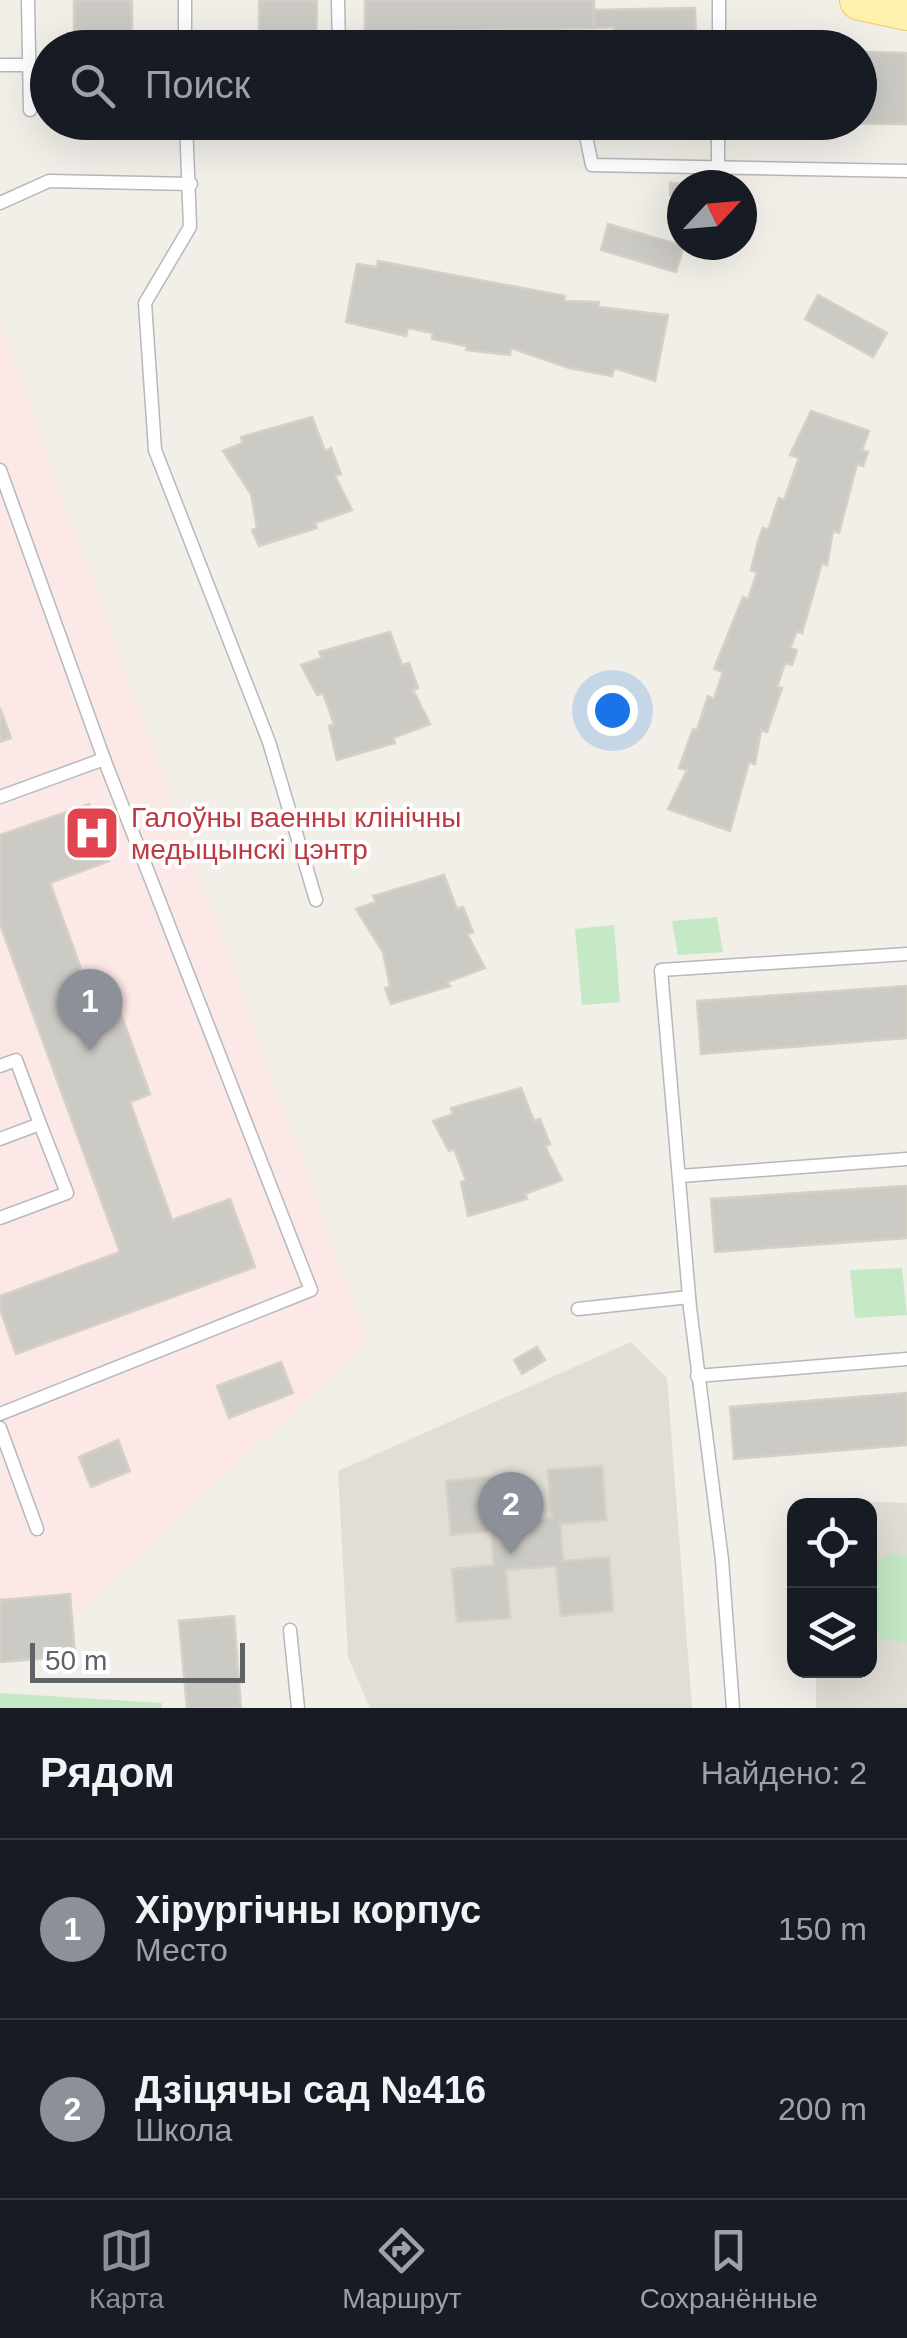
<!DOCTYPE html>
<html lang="ru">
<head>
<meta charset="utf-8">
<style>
	body { margin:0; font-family:Helvetica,sans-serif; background:#20242c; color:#f1f3f6 }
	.controls { position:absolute; right:30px; bottom:30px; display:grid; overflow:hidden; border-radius:20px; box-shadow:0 10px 40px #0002 }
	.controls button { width:90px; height:90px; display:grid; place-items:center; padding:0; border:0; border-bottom:2px solid #363941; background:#171b24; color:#f1f3f6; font:50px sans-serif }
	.compass { position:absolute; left:667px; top:170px; width:90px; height:90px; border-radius:50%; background:#171b24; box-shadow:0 10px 40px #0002; rotate:64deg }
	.scale { position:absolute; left:30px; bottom:25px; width:215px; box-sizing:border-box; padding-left:10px; border:5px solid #5f6368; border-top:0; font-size:28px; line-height:35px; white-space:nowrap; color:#5f6368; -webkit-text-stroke:8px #fff; paint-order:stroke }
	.you { position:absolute; left:612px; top:710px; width:35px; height:35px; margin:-25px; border:8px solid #fff; border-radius:50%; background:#1a73e8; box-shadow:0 0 0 15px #1a73e833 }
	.badge { display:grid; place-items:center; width:65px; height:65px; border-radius:50%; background:#8c9099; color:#fff; font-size:32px; font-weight:700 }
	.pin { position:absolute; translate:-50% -82px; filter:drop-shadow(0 2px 5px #0008) }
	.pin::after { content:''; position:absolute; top:52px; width:35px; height:30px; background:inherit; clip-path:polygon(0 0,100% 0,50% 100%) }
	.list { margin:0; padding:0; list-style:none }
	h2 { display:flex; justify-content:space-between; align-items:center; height:130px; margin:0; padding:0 40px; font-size:42px }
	h2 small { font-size:32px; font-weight:400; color:#9ea1a6 }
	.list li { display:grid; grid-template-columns:65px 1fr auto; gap:30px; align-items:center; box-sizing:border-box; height:180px; padding:0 40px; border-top:2px solid #363941 }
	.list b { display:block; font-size:38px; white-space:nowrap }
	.list p { margin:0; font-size:32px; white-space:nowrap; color:#9ea1a6 }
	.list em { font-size:32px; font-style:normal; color:#9ea1a6 }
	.icon { flex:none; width:55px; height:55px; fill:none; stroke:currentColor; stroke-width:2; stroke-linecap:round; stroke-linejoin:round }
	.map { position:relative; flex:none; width:907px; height:1708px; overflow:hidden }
	.search { position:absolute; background:#171b24; box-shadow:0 10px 40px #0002; left:30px; right:30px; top:30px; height:110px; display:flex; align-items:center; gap:25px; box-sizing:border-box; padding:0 35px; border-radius:55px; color:#9ea1a6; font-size:38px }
	.sheet { height:490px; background:#171b24 }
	nav { display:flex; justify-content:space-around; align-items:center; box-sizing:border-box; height:140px; border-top:2px solid #363941; background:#171b24; font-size:28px; color:#9ea1a6 }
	nav a { display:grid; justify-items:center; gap:5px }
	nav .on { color:#8c9099 }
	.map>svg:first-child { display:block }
	.education { fill:#e1ded6 }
	.medical { fill:#fce8e6 }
	.green { fill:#c5e8c5 }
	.building { fill:#cccac5; stroke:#d6d1c6; stroke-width:2.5 }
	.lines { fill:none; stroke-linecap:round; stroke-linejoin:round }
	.service-casing { stroke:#b5b8bc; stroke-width:15 }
	.primary-casing { stroke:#f2c960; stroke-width:42 }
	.service { stroke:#fff; stroke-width:12 }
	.primary { stroke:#fff2af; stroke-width:40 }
	.labels { text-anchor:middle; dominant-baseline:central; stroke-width:8; stroke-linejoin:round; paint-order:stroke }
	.health-label { font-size:28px; fill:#be3a42; stroke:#fff; text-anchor:start }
</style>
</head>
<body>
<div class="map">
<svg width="907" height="1708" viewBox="0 0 907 1708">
	<rect width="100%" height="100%" fill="#f1efe8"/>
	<g class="education">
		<polygon points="631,1342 667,1378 692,1708 370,1708 348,1657 338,1471"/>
		<polygon points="817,1500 907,1503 907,1708 816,1708 816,1671 870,1670 870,1506 817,1505"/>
	</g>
	<polygon class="medical" points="0,323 368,1342 73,1618 75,1656 0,1662"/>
	<g class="green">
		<polygon points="717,917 723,952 678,955 672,921"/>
		<polygon points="614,925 620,1002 582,1005 575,929"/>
		<polygon points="902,1268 907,1315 855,1318 850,1270"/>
		<polygon points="889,1554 907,1555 907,1642 881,1640 870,1629 870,1564"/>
		<polygon points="0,1693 162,1703 162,1708 0,1708"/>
	</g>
	<g class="building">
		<rect x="74" y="0" width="58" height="48"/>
		<polygon points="259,0 317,0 316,48 259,48"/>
		<polygon points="365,0 594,0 594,28 365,32"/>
		<polygon points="695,8 696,48 615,48 614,27 594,28 594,10"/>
		<polygon points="860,52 907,53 907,124 766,123 860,122"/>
		<rect x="75" y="122" width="58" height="12"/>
		<polygon points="259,122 316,122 316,128 259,127"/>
		<polygon points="670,183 698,184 698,185 682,185 682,195 670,195"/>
		<polygon points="608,224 684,246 676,272 601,250"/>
		<polygon points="378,261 565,296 564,301 599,302 598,307 668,315 655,381 614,368 612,376 569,368 511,348 510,355 466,350 467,346 432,339 433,333 408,328 406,336 346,322 357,264 377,267"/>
		<polygon points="818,295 887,333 873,357 805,319"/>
		<polygon points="811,411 869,431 862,450 868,452 863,466 857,464 839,533 833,531 827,565 822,563 802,633 797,631 790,648 797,650 792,665 785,663 777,687 782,688 767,732 761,730 755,764 749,762 730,831 668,809 687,770 679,768 693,729 697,730 708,696 714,699 723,672 714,669 743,597 748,599 757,573 751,570 758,541 763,528 768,530 779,498 784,500 799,458 790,455"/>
		<polygon points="312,417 325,451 331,448 341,474 335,476 352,510 315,523 317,528 259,546 252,530 257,528 251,494 223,451 243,443 241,437"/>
		<polygon points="390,632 402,665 409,663 418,688 413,690 430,724 393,738 395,743 337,760 329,726 334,724 323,693 317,695 301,665 322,658 319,652"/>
		<polygon points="0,708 11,738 0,742"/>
		<polygon points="89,804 109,861 50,883 95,1008 116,1000 150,1094 130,1102 172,1220 230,1199 255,1267 16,1354 0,1309 0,1296 120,1252 0,924 0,835"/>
		<polygon points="444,875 457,909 463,907 473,932 467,934 485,968 447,982 450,986 391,1004 385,988 390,987 383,952 356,909 376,902 373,896"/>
		<polygon points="907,986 907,1038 701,1054 697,1001"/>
		<polygon points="521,1088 534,1121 540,1119 550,1144 545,1146 562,1180 525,1194 527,1199 468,1216 461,1182 466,1180 454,1149 449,1151 433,1121 453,1114 451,1108"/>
		<polygon points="903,1186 907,1186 907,1238 715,1252 711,1199"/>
		<polygon points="537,1347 545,1360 522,1374 514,1360"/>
		<polygon points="281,1362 293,1393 229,1418 217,1386"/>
		<polygon points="907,1393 907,1445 734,1459 730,1407"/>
		<polygon points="118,1440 130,1471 91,1487 79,1457"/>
		<polygon points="602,1466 606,1520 560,1524 563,1561 609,1557 613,1611 561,1616 556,1566 506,1570 510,1618 457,1622 452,1569 494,1565 491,1531 451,1535 446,1481 498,1476 502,1523 552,1518 548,1470"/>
		<polygon points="70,1594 75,1656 0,1662 0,1600"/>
		<polygon points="234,1616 241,1708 187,1708 179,1621"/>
	</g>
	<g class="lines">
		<g class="service-casing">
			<g id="service">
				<polyline points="28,0 30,110"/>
				<polyline points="185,0 185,48"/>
				<polyline points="338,0 339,48"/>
				<polyline points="719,0 719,48"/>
				<polyline points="0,65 29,65"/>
				<polyline points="186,122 190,227 145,303 155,450 269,742 316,900"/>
				<polyline points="583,122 592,165 907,171"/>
				<polyline points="718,165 718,122"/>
				<polyline points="0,203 49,181 191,184"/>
				<polyline points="0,470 104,759 311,1290 0,1414"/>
				<polyline points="0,797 104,759"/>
				<polyline points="0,1066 16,1060 40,1124 0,1139"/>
				<polyline points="680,1176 907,1159"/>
				<polyline points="0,1218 67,1193 40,1124"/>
				<polyline points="578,1309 689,1297"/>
				<polyline points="697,1376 907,1359"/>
				<polyline points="0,1428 37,1529"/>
				<polyline points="290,1630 298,1708"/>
				<polyline points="733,1708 722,1560 690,1308 661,970 907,954"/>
			</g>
		</g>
		<g class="primary-casing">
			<polyline id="primary" points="860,0 907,10"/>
		</g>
		<use href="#service" class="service"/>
		<use href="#primary" class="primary"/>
	</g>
	<defs>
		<g id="hospital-square" transform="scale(2.875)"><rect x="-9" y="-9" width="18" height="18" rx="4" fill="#e0444e" stroke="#fff"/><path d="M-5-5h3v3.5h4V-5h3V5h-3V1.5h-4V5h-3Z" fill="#fff"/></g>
	</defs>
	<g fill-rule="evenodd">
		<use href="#hospital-square" x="92" y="833"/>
	</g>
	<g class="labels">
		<g class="health-label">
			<text x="131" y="817">Галоўны ваенны клінічны<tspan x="131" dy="32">медыцынскі цэнтр</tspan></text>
		</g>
	</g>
</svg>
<div class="controls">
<button><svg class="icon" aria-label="locate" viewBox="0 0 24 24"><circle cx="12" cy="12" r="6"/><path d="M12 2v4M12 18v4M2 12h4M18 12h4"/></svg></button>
<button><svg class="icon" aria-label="layers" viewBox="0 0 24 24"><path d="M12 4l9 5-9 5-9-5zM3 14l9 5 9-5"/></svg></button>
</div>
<svg class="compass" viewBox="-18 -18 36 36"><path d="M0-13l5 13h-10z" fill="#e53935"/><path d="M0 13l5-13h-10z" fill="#9ea1a6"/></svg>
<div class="scale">50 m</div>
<div class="you"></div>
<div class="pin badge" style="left:90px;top:1051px">1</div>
<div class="pin badge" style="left:511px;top:1554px">2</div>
<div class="search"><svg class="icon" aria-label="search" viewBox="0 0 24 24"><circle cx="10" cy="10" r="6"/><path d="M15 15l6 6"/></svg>Поиск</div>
</div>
<section class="sheet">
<h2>Рядом<small>Найдено: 2</small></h2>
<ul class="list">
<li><span class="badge">1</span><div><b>Хірургічны корпус</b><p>Место</p></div><em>150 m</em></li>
<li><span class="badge">2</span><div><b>Дзіцячы сад №416</b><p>Школа</p></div><em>200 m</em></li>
</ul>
</section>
<nav>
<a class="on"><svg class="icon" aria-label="map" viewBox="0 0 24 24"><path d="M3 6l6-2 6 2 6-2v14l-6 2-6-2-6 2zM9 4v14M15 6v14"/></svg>Карта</a>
<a><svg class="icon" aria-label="directions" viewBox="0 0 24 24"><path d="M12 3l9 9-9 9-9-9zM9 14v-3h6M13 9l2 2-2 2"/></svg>Маршрут</a>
<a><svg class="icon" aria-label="saved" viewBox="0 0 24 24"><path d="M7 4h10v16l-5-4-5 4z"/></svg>Сохранённые</a>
</nav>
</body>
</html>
